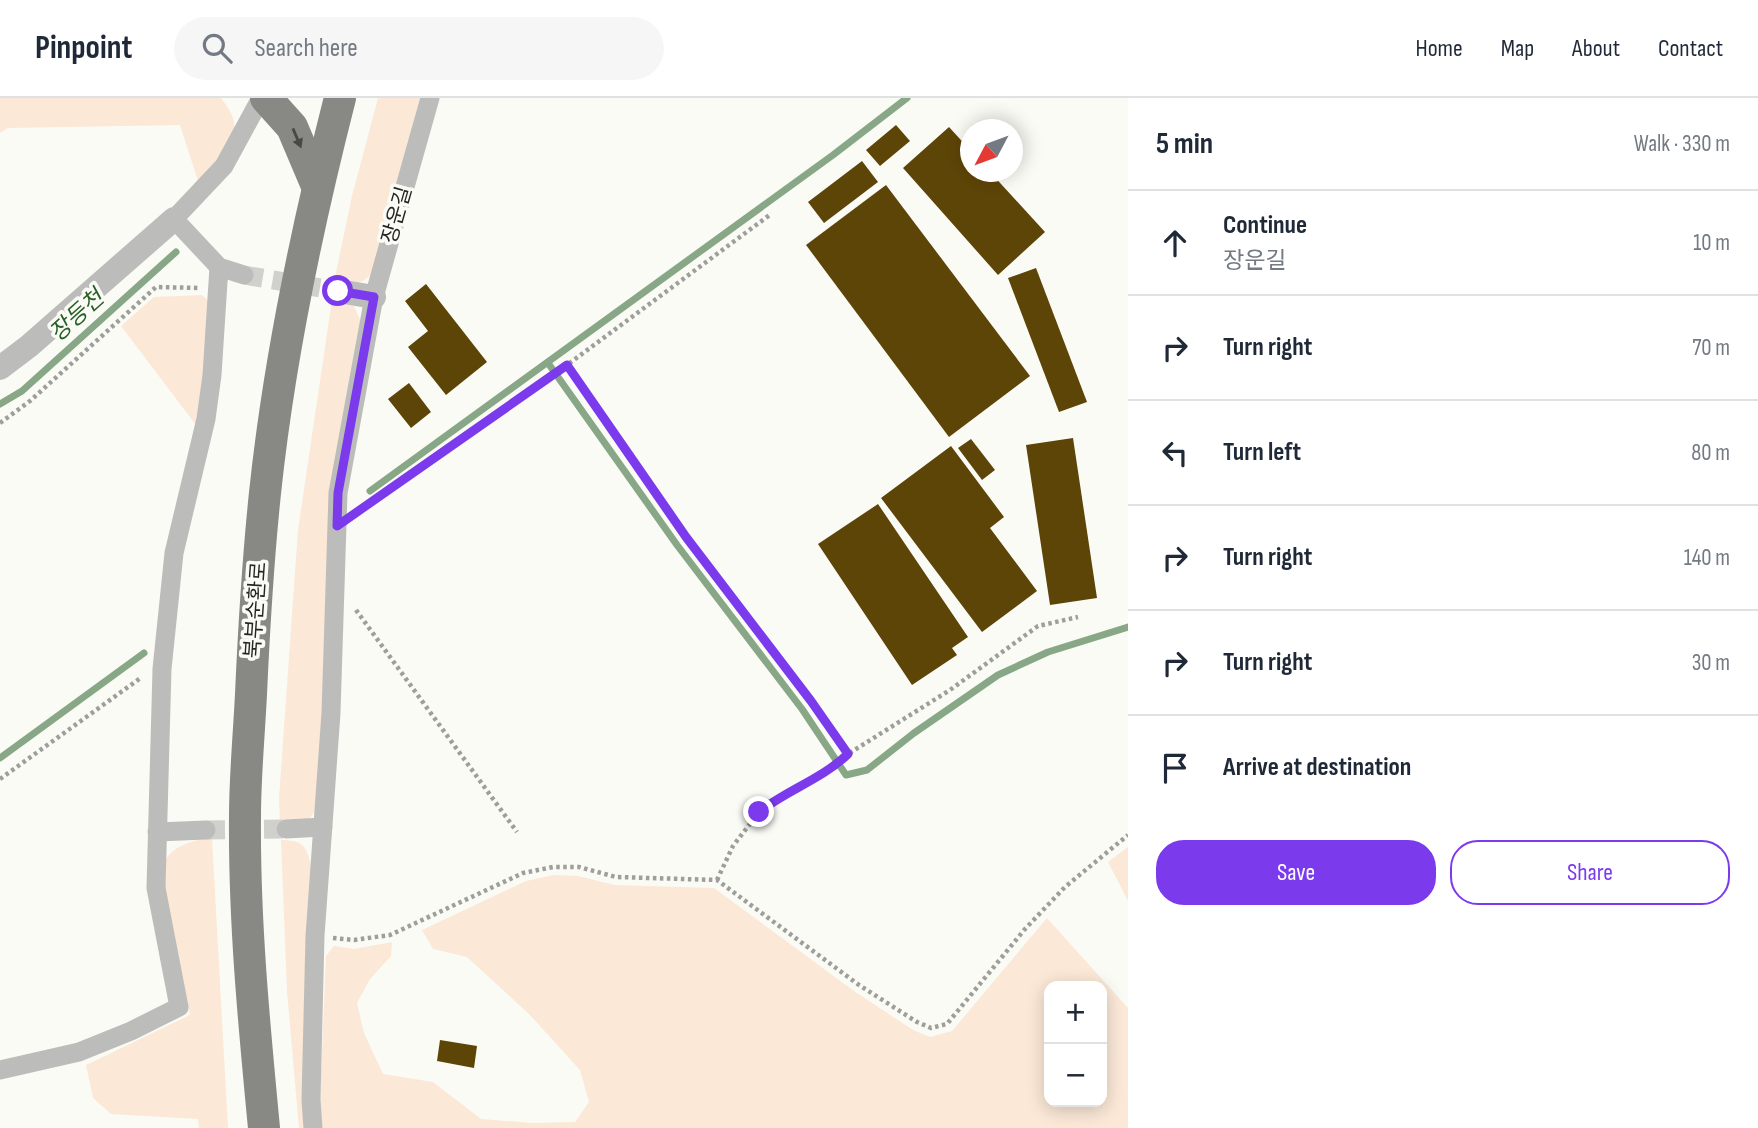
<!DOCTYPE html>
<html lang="en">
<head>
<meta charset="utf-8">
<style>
	body { margin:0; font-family:"Sofia Sans Condensed","Noto Sans KR",sans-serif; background:#f6f6f7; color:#1f2937 }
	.controls { position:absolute; right:21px; bottom:21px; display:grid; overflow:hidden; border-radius:14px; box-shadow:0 4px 18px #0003 }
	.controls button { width:63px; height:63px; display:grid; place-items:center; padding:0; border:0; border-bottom:2px solid #e0e1e3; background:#fff; color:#1f2937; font:35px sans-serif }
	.compass { position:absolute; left:960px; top:21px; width:63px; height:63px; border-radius:50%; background:#fff; box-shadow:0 4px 18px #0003; rotate:229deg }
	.stop { position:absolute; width:21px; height:21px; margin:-16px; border:5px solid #7c3aed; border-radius:50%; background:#fff }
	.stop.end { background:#7c3aed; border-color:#fff; box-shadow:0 2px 7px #0008 }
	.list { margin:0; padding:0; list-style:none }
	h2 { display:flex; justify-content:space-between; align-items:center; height:91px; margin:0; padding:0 28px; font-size:30px }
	h2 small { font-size:23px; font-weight:400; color:#747a83 }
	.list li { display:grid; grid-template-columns:46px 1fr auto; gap:21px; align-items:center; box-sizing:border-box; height:105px; padding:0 28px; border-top:2px solid #e0e1e3 }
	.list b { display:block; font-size:26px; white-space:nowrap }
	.list p { margin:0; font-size:23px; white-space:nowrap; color:#747a83 }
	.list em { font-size:23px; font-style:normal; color:#747a83 }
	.actions { display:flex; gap:14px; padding:21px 28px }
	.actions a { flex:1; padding:16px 0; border:2px solid #7c3aed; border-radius:28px; text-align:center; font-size:24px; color:#7c3aed }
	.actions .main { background:#7c3aed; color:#fff }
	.icon { flex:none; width:38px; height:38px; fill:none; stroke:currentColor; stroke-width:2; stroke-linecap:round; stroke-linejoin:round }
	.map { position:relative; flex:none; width:1128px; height:1030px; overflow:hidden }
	header { display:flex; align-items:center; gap:42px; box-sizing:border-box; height:98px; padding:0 35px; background:#fff; border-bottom:2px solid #e0e1e3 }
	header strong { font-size:33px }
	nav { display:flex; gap:38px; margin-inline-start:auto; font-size:24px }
	.search { width:490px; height:63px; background:#f6f6f7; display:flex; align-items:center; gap:18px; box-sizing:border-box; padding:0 24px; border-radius:38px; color:#747a83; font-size:26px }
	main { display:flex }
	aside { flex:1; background:#fff }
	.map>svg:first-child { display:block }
	.green { fill:#fbe8d7; fill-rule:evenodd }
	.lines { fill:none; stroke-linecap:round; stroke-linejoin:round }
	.stream { stroke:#88a786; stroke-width:7 }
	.building { fill:#5d4407 }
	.minor-tunnel { stroke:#d0d0cc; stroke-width:19; stroke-dasharray:19 10; stroke-linecap:butt }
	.path { stroke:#9e9e9a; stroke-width:4.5; stroke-dasharray:3.5 3.5; stroke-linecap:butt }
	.minor { stroke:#bcbdbb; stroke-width:19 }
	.tertiary { stroke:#bcbdbb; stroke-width:24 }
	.primary { stroke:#888985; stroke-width:32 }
	.oneway { fill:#484845 }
	.route { stroke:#7c3aed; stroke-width:9 }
	.labels { text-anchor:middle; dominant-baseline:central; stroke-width:7; stroke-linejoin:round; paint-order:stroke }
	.street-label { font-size:21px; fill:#252523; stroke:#fbfbf6 }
	.water-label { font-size:23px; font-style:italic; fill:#266026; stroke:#fbfbf6 }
</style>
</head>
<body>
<header>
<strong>Pinpoint</strong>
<div class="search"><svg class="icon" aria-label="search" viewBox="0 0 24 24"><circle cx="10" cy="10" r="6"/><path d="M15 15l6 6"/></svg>Search here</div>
<nav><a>Home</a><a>Map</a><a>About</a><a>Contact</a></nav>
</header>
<main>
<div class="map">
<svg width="1128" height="1030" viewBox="0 0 1128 1030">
	<rect width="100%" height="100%" fill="#fbfbf6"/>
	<g class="green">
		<path d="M0,0H221C225,6 231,13 233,20C241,45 214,69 198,83L180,27L8,30L0,35Z"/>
		<path d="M378,0H420L376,171C360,189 357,186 334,184L352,98Z"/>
		<polygon points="202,197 210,204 199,331 121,228 154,199"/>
		<path d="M332,202L354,208L362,227L318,708C307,727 301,729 280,728L279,700L298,432Z"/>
		<path d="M212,740L228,1030H199L198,1021L111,1016L93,1000L86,967L190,917L163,784C163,779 162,771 164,766C169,748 196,741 212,740Z"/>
		<path d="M281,742C305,742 307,750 312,772L306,1030H299L287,893Z"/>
		<polygon points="1128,749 1128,803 1108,764"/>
		<path d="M554,777L578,778L615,787L714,790L854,893L913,932L930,939L952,933L1047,820L1128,910V1030H322L320,1002L326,858L334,848L354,851L392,844L391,858L370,881L357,905L364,935L383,976L433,984L481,1021L533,1025L575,1024L589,1004L580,972L529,916L467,859L433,851L422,832L526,783ZM1049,888H1102V1004H1049Z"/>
	</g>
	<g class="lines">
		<g class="stream">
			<polyline points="548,265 677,447 802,611 846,677 867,672 914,635 998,577 1048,554 1128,529"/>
			<polyline points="0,306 22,293 176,154"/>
			<polyline points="370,393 833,57 907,0"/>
			<polyline points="0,660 144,555"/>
		</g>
	</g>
	<g class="building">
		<polygon points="896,27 910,43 880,68 866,52"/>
		<polygon points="949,29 970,52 970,74 990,74 1045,134 998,177 903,70"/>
		<polygon points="862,63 878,84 824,125 808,104"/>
		<polygon points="886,87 1030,278 949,339 806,147"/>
		<polygon points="1036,170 1087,304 1059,314 1008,180"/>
		<polygon points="426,186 487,264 446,297 408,249 428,233 405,203"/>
		<polygon points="409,285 431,314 411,330 388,301"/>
		<polygon points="1073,340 1097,500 1050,507 1026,347"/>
		<polygon points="971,341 995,372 982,382 958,350"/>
		<polygon points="951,348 1004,419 990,430 1037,493 982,534 881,400"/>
		<polygon points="878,406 968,539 952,550 957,557 912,587 818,446"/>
		<polygon points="440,942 477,948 474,970 437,963"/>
	</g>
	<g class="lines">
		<g class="minor-tunnel">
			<polyline points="244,177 338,193"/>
			<polyline points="206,732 286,731"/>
		</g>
		<g class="path">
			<polyline points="567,267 686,439 811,602 848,656"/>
			<polyline points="0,325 30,303 156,189 200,190"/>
			<polyline points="357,414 567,267 771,116"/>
			<polyline points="356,512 517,734"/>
			<polyline points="0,681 142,579"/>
			<polyline points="717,782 733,748 759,714 779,699 826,675 848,656 950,592 1038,528 1078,519"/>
			<polyline points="333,840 354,842 390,837 523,775 553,769 579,769 616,779 717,782 859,887 917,924 931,930 947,926 1025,831 1065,789 1128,737"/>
		</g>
		<g class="minor">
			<polyline points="244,177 219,169 174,121 224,68 261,0"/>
			<polyline points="286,731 323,729"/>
			<polyline points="157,734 206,732"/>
			<polyline points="0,972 79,954 131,933 179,909 156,790 162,571 174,455 206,321 212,277 219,169"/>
			<polyline points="313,1030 311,1002 315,838 331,615 338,395 374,199 430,0"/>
		</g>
		<g class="tertiary">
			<polyline points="338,193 374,199"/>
			<polyline points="0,270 29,248 174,121"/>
		</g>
		<g class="primary">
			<polyline points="266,0 292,29 317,88"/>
			<path d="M264,1030C254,926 244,822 245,718C245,678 249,637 251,596C254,529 258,462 265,395C279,262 307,129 340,0"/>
		</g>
	</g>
	<defs><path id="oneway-solid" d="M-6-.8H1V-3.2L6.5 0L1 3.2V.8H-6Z" transform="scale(1.75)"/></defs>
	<use class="oneway" href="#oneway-solid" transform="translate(297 40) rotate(67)"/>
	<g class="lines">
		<path class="route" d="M338,193L374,199L338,395L337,428L567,267L686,439L811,603L848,656C822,681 787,692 759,714"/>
	</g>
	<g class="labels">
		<g class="street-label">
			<text transform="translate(397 117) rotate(-74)">장운길</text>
			<text transform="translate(256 512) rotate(-86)">북부순환로</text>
		</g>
		<g class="water-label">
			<text transform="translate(77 218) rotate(-42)">장등천</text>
		</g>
	</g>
</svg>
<div class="controls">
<button>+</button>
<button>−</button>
</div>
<svg class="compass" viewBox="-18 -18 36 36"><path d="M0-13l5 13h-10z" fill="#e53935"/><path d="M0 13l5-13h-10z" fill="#747a83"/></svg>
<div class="stop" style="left:338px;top:193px"></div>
<div class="stop end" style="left:759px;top:714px"></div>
</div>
<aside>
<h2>5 min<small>Walk · 330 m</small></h2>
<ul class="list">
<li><svg class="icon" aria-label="ahead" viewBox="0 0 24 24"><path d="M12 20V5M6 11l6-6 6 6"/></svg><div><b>Continue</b><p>장운길</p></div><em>10 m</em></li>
<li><svg class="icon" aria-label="right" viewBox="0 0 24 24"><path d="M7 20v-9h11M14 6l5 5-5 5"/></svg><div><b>Turn right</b></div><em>70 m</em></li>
<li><svg class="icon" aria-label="left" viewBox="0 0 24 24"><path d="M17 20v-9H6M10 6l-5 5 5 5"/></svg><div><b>Turn left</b></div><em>80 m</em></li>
<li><svg class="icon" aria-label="right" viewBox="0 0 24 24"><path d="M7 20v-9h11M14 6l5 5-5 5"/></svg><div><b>Turn right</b></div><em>140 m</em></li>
<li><svg class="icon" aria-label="right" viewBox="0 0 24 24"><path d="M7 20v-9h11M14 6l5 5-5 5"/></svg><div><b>Turn right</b></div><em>30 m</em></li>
<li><svg class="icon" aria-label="arrive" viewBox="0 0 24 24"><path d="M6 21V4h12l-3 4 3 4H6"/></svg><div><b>Arrive at destination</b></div></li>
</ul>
<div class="actions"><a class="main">Save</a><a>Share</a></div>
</aside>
</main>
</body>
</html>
